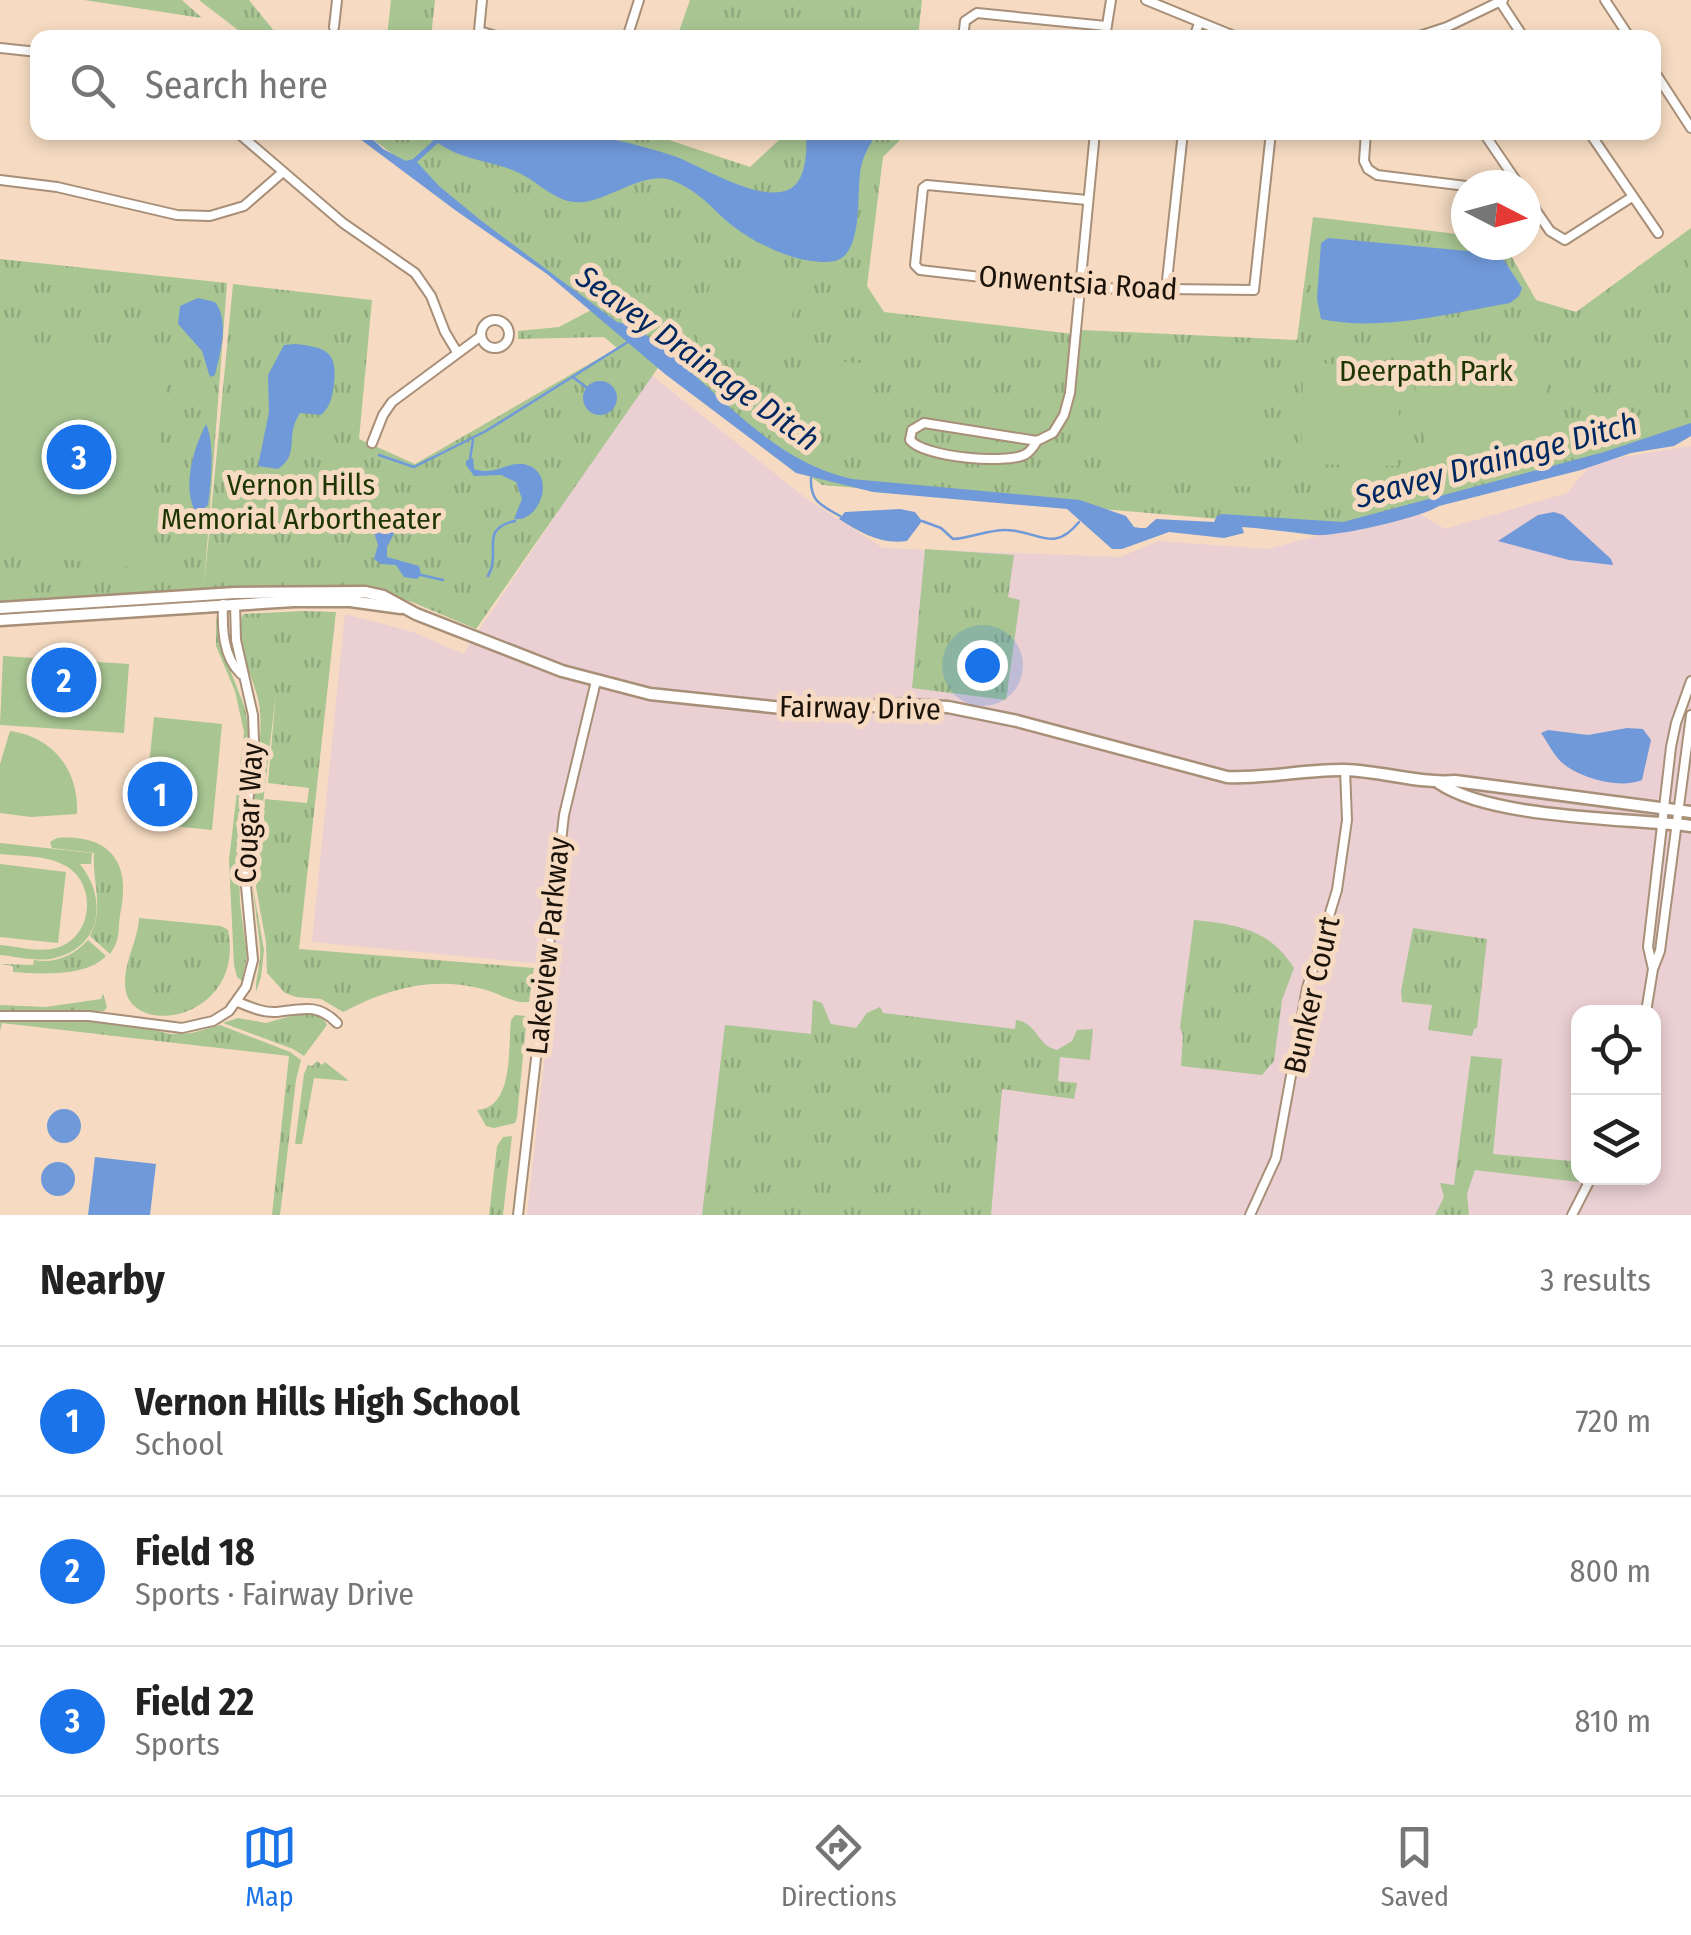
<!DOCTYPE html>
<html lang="en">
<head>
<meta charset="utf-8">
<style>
	body { margin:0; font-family:"Fira Sans Condensed",sans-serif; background:#f2f2f2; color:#222 }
	.controls { position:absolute; right:30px; bottom:30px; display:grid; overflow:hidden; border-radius:20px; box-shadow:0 5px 15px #0003 }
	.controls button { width:90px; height:90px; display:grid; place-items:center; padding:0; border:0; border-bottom:2px solid #e0e0e0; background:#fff; color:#222; font:50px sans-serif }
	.compass { position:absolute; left:1451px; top:170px; width:90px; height:90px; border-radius:50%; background:#fff; box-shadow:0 5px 15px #0003; rotate:96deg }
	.you { position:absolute; left:982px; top:665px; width:35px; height:35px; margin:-25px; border:8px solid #fff; border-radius:50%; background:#1a73e8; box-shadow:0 0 0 15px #1a73e833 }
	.badge { display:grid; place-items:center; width:65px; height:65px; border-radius:50%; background:#1a73e8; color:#fff; font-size:32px; font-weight:700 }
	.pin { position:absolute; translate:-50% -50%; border:5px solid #fff; box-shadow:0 2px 10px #0006 }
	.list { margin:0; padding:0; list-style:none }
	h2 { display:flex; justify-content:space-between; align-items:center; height:130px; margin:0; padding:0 40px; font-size:42px }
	h2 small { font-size:32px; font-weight:400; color:#767676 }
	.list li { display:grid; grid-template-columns:65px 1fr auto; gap:30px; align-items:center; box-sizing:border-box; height:150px; padding:0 40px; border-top:2px solid #e0e0e0 }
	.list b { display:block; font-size:38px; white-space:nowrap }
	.list p { margin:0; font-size:32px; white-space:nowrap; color:#767676 }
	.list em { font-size:32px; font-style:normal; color:#767676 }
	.icon { flex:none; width:55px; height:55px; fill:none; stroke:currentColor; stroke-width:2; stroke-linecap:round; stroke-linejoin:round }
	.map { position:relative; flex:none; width:1691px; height:1215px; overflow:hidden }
	.search { position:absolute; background:#fff; box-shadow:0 5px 15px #0003; left:30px; right:30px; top:30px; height:110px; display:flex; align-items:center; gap:25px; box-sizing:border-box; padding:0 35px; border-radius:20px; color:#767676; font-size:38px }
	.sheet { height:580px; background:#fff }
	nav { display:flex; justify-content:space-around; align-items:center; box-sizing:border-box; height:140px; border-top:2px solid #e0e0e0; background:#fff; font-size:28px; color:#767676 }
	nav a { display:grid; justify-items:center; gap:5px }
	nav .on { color:#1a73e8 }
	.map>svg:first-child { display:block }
	.commercial { fill:#eacfd3; fill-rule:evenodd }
	.grass { fill:url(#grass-tufts) }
	.pitch { fill:#a8c592 }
	.water { fill:#7099d9 }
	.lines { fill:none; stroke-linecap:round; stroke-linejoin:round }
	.stream { stroke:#7099d9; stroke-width:2.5 }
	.minor-casing { stroke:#a88f78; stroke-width:12 }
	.major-casing { stroke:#a88f78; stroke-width:15 }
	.minor { stroke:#fff; stroke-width:8 }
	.major { stroke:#fff; stroke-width:10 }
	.labels { text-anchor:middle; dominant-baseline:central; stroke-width:10; stroke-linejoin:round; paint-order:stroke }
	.street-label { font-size:30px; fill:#1b1209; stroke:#f6dbc2 }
	.park-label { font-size:30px; fill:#1e3603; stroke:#f6dbc2 }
	.water-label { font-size:32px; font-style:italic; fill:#012860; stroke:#f6dbc2 }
</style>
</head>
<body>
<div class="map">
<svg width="1691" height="1215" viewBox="0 0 1691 1215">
	<defs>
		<pattern id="grass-tufts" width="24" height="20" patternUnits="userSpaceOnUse" patternTransform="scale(2.5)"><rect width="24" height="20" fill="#a8c592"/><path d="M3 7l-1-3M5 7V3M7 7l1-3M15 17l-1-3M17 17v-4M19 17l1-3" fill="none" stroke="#90a87d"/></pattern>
	</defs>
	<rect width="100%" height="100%" fill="#f6dbc2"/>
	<path class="commercial" d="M650,374L807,499L883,548L1120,557L1159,541L1267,549L1415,511L1445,529L1567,493L1593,462L1691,446V1215H527L555,965L312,942L345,614L413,632L463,654ZM1578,1012H1654V1178H1578Z"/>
	<g class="grass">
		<polygon points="84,0 182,0 202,18"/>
		<polygon points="199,0 249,0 279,37 247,37"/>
		<polygon points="391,0 435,0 431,37 387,37"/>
		<polygon points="690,0 922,0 918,37 677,37"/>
		<polygon points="365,133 648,133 750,167 778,141 780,133 907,133 883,157 867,286 884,312 1073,334 1082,330 1297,340 1313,217 1466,235 1466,245 1505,245 1536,300 1576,312 1691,228 1691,435 1347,530 822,485 732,420 662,362 476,629 412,602 365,589 0,602 0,259 227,283 204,586 233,284 372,300 359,439 415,464 617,348 604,337 518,339 518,331 559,327 593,309"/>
		<polygon points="925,549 1014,555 1008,597 1020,600 1006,700 912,688"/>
		<path d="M303,611L336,612L299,949L534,968L529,1002C513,1004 499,993 483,989C432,976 389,988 343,1012L321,999L296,997L285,993L267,973L266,942L256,887L265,799L307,803L309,788L268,783L276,693L253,888L264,950L261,977L256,992C255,977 262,962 260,947C256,908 249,872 250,832C252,792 263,750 260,710C257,680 231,644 243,614Z"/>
		<polygon points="216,616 227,662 245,708 249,733 238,843 240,903 247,956 242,981 237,977 234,965 229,860 244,732 235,691 216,646"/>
		<path d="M57,838C108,834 131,861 121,910C117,927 122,938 110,954L90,936C105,907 92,883 94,853L52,848L50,842Z"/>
		<path d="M139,918L221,926L228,930C246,1020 129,1040 125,986C124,961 138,941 139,918Z"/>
		<path d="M1194,920C1235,924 1270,929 1294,968L1282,1000L1274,1061L1262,1075L1181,1066L1183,1036L1180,1027Z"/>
		<polygon points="1413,928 1487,939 1477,1028 1474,1029 1472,1036 1428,1030 1432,1005 1402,1002 1401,991"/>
		<path d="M88,940L106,956C87,977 40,974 13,972V966L0,964L33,965L34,960C55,964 73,956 88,940Z"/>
		<polygon points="103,993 107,1007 104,1011 0,1011 0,1005 46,1007 101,999"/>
		<path d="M813,1000L822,1003L831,1024L856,1028L867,1013L880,1007L883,1013L1015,1029L1016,1020C1038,1023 1036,1045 1057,1050L1072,1041L1077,1030L1093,1029L1090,1060L1060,1057L1058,1081L1077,1083L1074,1099L1002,1089L991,1215H702L725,1025L811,1034Z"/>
		<polygon points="305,1012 322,1016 327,1025 304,1056 293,1049 223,1023 238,1018 266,1023"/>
		<path d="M515,1015L527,1016L517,1117L515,1123L494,1128L486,1126L477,1110C514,1108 508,1048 511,1020Z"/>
		<polygon points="65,1020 126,1024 171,1034 192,1033 220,1025 290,1052 301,1060 296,1080 280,1215 272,1215 289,1056 2,1023 0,1031 0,1021"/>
		<polygon points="1471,1056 1502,1059 1493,1154 1571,1161 1574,1129 1578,1126 1579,1182 1475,1170 1467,1194 1469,1215 1435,1215 1444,1197 1440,1183 1454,1185"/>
		<polygon points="317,1061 322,1065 325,1062 349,1081 314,1078 302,1144 295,1144 304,1074 308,1065 312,1066"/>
		<polygon points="512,1136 503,1215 489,1215 497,1146 503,1137"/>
	</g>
	<g class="pitch">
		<polygon points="719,270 798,288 780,370 695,351 712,275"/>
		<polygon points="0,340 170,362 142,569 0,551"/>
		<polygon points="1537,341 1556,452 1430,473 1411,362"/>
		<polygon points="801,360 867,363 864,427 859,431 798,429"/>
		<polygon points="1309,363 1400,365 1398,466 1301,464 1303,371"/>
		<polygon points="1112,366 1259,375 1252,487 1105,478"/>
		<polygon points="3,656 129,664 124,733 0,725"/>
		<polygon points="154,717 222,724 212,830 143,823"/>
		<path d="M10,731C53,737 79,770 77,814L31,817L0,813V764Z"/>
		<path d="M0,843L92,853L91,864H80C107,898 103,946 55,958C38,962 18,957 0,955V945C20,947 43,954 62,946C96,931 95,878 62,864C44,855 20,856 0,854Z"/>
		<polygon points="0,864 66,872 58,943 0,937"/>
	</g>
	<g class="water">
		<path d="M352,133H366L383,149L406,161L413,159L434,140L430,133C476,132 533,127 577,133C608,137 643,146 674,156C702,166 760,204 790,189C807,180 807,149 806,133H877C870,144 864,154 861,167C856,190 864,249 838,260C828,264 810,261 800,259C771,251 742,236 720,215C706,201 691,187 671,180C645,171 610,199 584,202C559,205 543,186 523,175C496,160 467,163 438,143L417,162L439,186L479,219L617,322L638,327C647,337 658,343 668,352C725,399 776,463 852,479L1080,500L1126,516L1134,527L1140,528H1146L1156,519L1214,522L1217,516L1222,514L1343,522L1604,452L1691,423V436L1674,446L1631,453L1581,470L1439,506C1420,518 1337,537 1314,535C1290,532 1266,529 1242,527L1244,533L1224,538L1169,532L1122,549H1112L1067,509L873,492L796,473L665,374L547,274L455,210Z"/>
		<path d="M1328,238L1500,254L1522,288L1519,296L1510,303C1452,313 1379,332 1321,319L1317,299L1321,243Z"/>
		<path d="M198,298L215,302C230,321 220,354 215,375L210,377L202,351L178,324L180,306Z"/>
		<path d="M295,344C325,347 338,351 334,384C332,397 331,406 321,415L300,413C284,437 301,453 278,469L258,466L269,412L268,375L284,345Z"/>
		<circle cx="600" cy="398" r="17"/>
		<path d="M206,424C215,443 211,484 208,505L197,515C181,489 193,449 206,424Z"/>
		<path d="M473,458L474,469C496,477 510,459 527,465C557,474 540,523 514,519L522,499L516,482L501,475L474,476L466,465V461Z"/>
		<path d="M900,509L915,512L922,521L907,541C882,545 861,533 839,519L845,512Z"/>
		<polygon points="1554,512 1563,515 1611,559 1613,565 1569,560 1498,541 1538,515"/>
		<polygon points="384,513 391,515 398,526 387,547 387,557 419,566 421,575 417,579 404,577 396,565 381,564 374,559 378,545 371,523"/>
		<path d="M1627,728L1643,729L1651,740L1642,780C1621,789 1583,779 1565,765C1555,758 1548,743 1541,733L1548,730L1588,735Z"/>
		<circle cx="64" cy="1126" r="17"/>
		<polygon points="95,1157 156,1164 150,1215 88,1215"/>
		<circle cx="58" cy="1179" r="17"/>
	</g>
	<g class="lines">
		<g class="stream">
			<polyline points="573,377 587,388"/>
			<polyline points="379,455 414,467 486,431 631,340"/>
			<polyline points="470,459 473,440"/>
			<path d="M811,478C810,502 821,505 840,516"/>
			<path d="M922,521L941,528L953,539C971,538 990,529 1007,530C1039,531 1053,554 1079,522"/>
			<polyline points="421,575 443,580"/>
			<path d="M488,576C502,552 478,529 515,521"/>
		</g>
		<g class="minor-casing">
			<g id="minor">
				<polyline points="482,0 479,31 503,38"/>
				<polyline points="1146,0 1239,38"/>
				<polyline points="1499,0 1524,38"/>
				<polyline points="1605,0 1630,38"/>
				<polyline points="334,27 337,0"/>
				<polyline points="627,38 639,0"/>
				<polyline points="963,38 965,21 977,13 1106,26"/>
				<polyline points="1105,38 1111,0"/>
				<polyline points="1194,38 1199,23"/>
				<polyline points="1413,38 1447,27 1503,0"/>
				<polyline points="0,48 38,52"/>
				<polyline points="1654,71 1691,128"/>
				<polyline points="237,132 343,223 415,273 431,296 445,332 457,352"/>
				<polyline points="1366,132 1364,161 1368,169"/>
				<polyline points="1483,132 1519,185"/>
				<polyline points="1589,132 1658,233"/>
				<polyline points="1368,169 1377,175 1466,186"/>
				<polyline points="0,180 57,187 177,215 210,216 244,206 283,172"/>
				<polyline points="1526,196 1550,231 1565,240 1632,197"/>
				<polyline points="1087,200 927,185 923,188 915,265 920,270 1078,288 1254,290 1271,132"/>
				<polyline points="1166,290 1183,132"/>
				<circle cx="495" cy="334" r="14"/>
				<path d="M1037,441C1034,446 1031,451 1026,454C1007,465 923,457 910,440L912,430L924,423L1037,441L1053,433L1064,415L1070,393L1095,132"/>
				<polyline points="372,443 383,415 392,402 481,336"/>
				<path d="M223,604C222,629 223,657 241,674"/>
				<polyline points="1691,681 1676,723 1671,747 1648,947 1653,969 1660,951 1691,715"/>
				<path d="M238,1002C250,1007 263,1013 277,1012C302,1009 318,1003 337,1023"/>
				<polyline points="1646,1012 1653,969"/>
				<polyline points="0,1016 89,1016 182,1028 213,1021 229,1011 246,987 253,960 243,854 254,741 253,715 236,640 235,604"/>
				<polyline points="518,1215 564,815 596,681"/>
				<polyline points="1250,1215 1276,1158 1307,988 1337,890 1347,820 1345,770"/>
				<polyline points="1572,1215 1591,1178"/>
			</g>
		</g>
		<g class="major-casing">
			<g id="major">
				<path d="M0,608L235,593L365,592L383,596L416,614L562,671L650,694L782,708L906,705L948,707L1017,721L1227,777C1267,779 1305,769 1345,770C1382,771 1419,784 1455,781L1691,812"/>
				<polyline points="0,620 294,601 350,601 401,608"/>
				<path d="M1439,783C1492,819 1625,818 1691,826"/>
			</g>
		</g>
		<use href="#minor" class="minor"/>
		<use href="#major" class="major"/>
	</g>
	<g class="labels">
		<g class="street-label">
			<text transform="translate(1078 283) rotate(4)">Onwentsia Road</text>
			<text transform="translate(860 708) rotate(1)">Fairway Drive</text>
			<text transform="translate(249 813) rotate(-87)">Cougar Way</text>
			<text transform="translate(548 946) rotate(-84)">Lakeview Parkway</text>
			<text transform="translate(1312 995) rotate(-77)">Bunker Court</text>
		</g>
		<g class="park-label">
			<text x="1426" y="371">Deerpath Park</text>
			<text x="301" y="485">Vernon Hills<tspan x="301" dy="34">Memorial Arbortheater</tspan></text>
		</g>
		<g class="water-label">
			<text transform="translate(698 358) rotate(36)">Seavey Drainage Ditch</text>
			<text transform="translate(1496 460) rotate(-15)">Seavey Drainage Ditch</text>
		</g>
	</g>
</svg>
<div class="controls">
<button><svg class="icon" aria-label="locate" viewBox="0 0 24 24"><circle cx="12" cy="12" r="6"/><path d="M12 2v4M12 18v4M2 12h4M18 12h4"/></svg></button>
<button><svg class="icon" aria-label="layers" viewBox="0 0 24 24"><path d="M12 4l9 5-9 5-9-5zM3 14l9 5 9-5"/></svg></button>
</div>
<svg class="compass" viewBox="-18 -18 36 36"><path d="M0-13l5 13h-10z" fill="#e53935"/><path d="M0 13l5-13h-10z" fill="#767676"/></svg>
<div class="you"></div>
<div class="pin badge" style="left:160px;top:794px">1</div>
<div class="pin badge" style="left:64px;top:680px">2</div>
<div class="pin badge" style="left:79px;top:457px">3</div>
<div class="search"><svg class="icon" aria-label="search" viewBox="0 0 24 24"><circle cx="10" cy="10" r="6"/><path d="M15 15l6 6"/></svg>Search here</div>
</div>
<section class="sheet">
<h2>Nearby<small>3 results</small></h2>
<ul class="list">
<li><span class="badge">1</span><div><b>Vernon Hills High School</b><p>School</p></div><em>720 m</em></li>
<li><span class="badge">2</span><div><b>Field 18</b><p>Sports · Fairway Drive</p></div><em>800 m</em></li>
<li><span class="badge">3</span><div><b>Field 22</b><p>Sports</p></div><em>810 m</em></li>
</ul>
</section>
<nav>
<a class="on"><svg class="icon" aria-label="map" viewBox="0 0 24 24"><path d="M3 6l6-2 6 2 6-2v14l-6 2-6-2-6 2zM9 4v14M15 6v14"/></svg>Map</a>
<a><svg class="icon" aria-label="directions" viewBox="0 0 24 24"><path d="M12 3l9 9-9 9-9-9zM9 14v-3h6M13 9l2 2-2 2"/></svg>Directions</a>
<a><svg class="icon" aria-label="saved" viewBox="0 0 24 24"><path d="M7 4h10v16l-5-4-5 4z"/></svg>Saved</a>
</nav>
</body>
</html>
